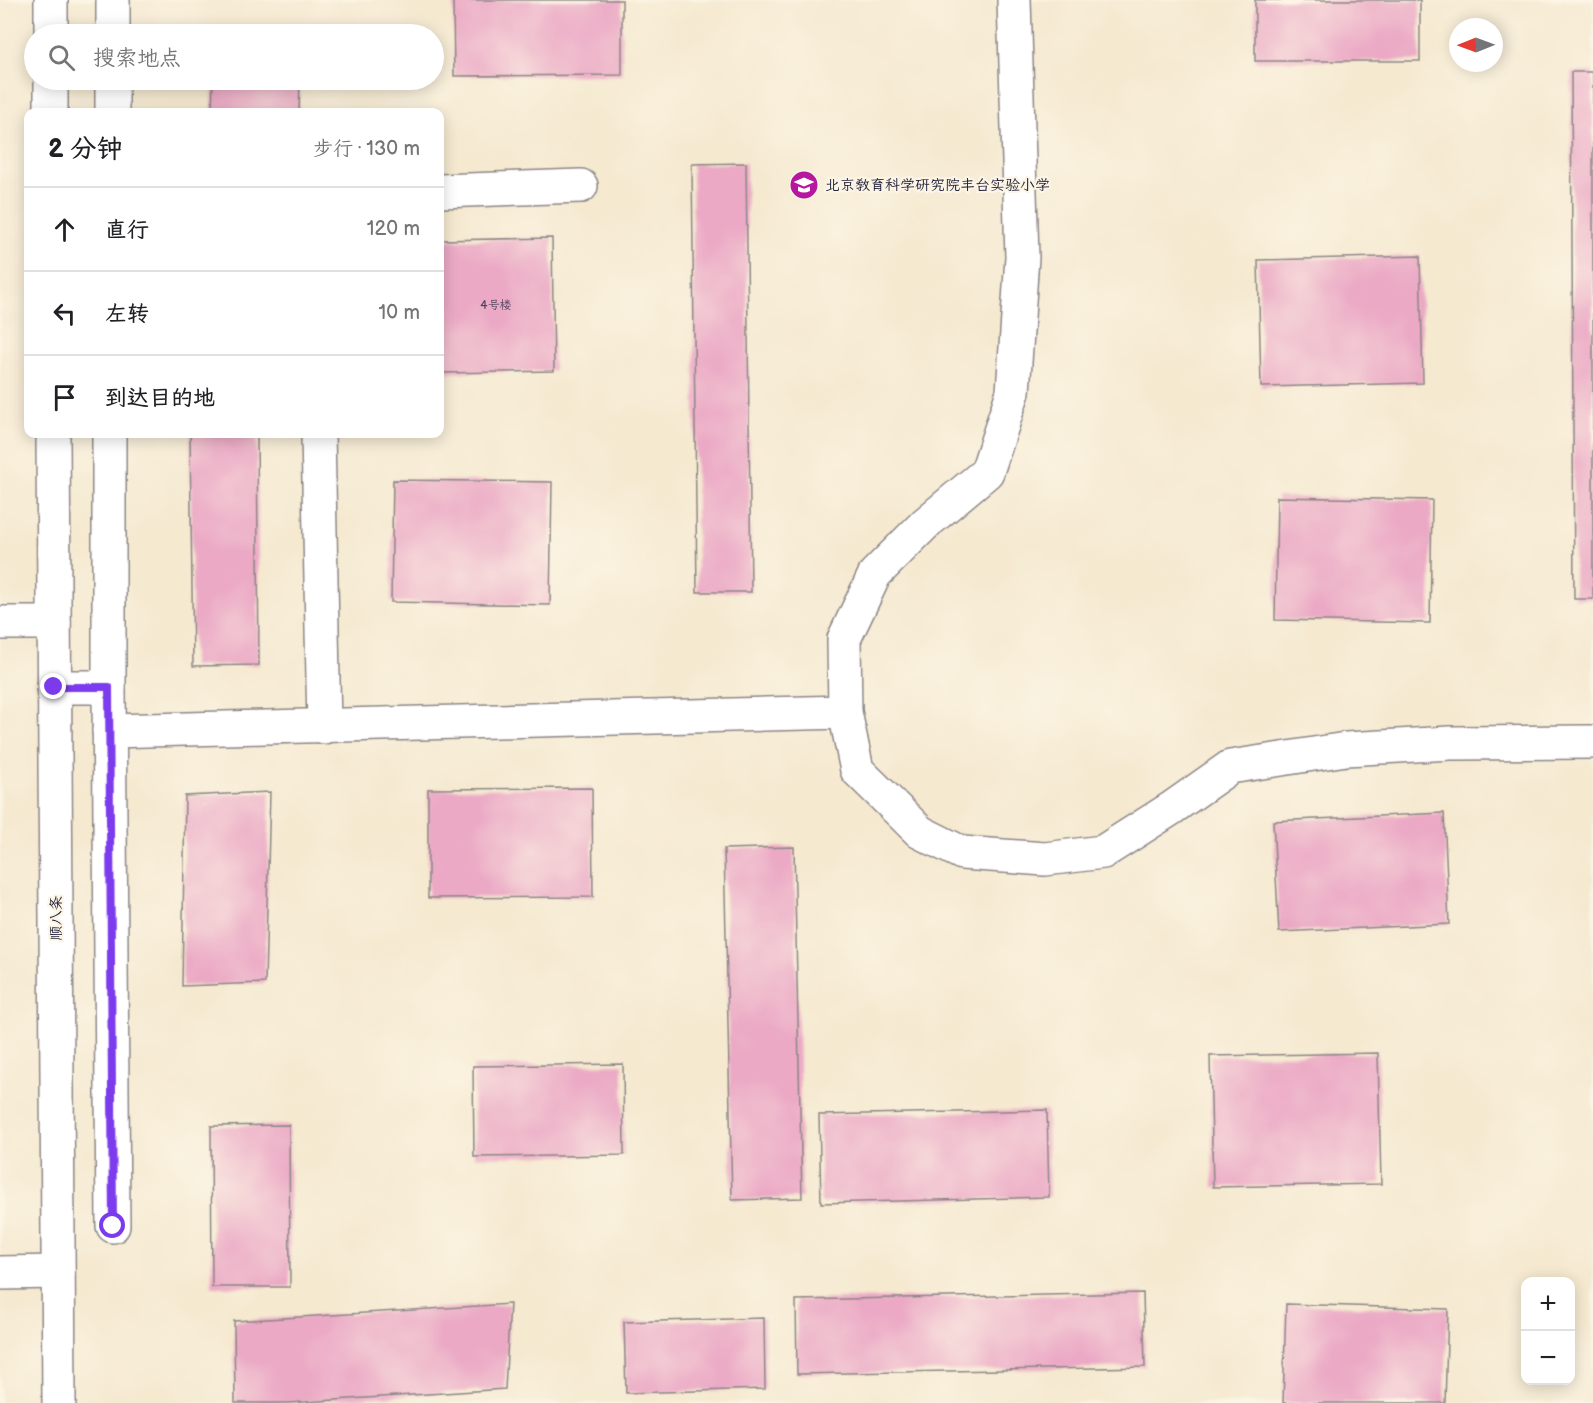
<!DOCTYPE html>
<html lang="zh">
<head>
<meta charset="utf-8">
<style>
	body { margin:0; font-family:"Balsamiq Sans","LXGW WenKai TC",sans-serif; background:#f2f2f2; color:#202124 }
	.controls { position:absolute; right:18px; bottom:18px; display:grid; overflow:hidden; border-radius:12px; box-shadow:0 3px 15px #0003 }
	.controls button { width:54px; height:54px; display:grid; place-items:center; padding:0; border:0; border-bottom:2px solid #e0e0e0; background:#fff; color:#202124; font:30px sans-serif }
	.compass { position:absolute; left:1449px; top:18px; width:54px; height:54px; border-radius:50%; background:#fff; box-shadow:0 3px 15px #0003; rotate:269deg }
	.stop { position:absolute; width:18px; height:18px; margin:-14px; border:4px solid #7c3aed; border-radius:50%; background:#fff }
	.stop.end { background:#7c3aed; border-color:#fff; box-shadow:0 2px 6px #0008 }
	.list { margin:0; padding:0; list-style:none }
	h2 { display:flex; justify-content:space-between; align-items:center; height:78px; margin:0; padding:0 24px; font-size:26px }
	h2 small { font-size:20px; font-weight:400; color:#757577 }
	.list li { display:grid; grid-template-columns:39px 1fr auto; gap:18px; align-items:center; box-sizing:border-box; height:84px; padding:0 24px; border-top:2px solid #e0e0e0 }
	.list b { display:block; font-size:22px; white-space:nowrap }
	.list em { font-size:20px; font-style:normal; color:#757577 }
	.icon { flex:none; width:33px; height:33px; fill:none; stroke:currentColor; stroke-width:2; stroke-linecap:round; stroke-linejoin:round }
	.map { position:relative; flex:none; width:1593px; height:1403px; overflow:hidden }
	.search { position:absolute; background:#fff; box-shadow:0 3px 15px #0003; left:24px; top:24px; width:420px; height:66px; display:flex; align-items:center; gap:15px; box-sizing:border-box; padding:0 21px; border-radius:33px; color:#757577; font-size:22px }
	.panel { position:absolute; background:#fff; box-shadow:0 3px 15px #0003; left:24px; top:108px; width:420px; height:330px; border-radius:12px }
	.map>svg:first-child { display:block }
	.building { fill:#eba9c5 }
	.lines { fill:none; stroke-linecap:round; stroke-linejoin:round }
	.minor-casing { stroke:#8c8686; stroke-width:36 }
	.minor { stroke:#fff; stroke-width:33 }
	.route { stroke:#7c3aed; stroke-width:8 }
	.labels { text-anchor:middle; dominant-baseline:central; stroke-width:4.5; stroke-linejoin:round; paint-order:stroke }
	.number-label { font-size:12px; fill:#54445e }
	.poi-label { font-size:15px; fill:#22223b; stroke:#fcf5e5; text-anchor:start }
	.street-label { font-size:15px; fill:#22223b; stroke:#fcf5e5 }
</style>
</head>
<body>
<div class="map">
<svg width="1593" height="1403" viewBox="0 0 1593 1403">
	<rect width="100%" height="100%" fill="#fcf5e5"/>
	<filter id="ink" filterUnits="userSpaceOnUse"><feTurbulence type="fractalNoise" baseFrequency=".0167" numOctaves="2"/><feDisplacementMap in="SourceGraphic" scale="12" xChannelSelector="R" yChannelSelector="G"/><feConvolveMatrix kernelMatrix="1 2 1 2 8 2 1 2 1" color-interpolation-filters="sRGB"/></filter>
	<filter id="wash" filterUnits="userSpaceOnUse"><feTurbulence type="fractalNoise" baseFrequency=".008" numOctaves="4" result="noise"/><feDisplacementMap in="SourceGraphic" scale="24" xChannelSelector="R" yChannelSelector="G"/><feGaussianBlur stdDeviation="1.35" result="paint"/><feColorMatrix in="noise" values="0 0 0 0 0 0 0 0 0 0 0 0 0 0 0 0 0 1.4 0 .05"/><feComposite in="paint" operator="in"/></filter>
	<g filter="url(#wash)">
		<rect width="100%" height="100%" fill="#f5e9d0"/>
		<g id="blocks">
			<g class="building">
				<polygon points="453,0 622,0 622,75 454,76"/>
				<rect x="1255" y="0" width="165" height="61"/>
				<polygon points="1571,72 1593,72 1593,599 1574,599"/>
				<polygon points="213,80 300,80 299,112 212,112"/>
				<polygon points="746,163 751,592 697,592 692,164"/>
				<polygon points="552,238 554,371 440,373 440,240"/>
				<polygon points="1420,256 1423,383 1261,387 1258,260"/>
				<polygon points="190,434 257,434 259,665 193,666"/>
				<polygon points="393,480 552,482 550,605 391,602"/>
				<polygon points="1277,497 1432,500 1430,623 1275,620"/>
				<polygon points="592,788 593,897 428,898 428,789"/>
				<polygon points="270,792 265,983 182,986 185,796"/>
				<polygon points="1444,813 1449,924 1279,932 1273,821"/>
				<polygon points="794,847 802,1198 732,1200 724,849"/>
				<polygon points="1378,1053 1381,1184 1213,1187 1210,1056"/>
				<polygon points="623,1064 624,1155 474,1157 473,1066"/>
				<polygon points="1047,1110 1049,1197 821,1203 819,1115"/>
				<polygon points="289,1125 290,1287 212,1287 211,1126"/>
				<polygon points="1143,1293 1145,1367 797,1374 796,1300"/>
				<polygon points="510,1304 505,1389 288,1403 235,1403 234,1321"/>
				<polygon points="1286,1304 1448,1309 1445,1403 1283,1403"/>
				<polygon points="764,1318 765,1389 626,1393 624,1322"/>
			</g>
		</g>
	</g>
	<g filter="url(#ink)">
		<use href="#blocks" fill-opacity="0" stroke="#8c8686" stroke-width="1.5"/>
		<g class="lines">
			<g class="minor-casing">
				<g id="minor">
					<polyline points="51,0 51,34"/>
					<polyline points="1014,0 1022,257 1013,392 987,472 926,523 875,574 844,639 845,712 857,770 920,832 962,853 1045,859 1103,852 1172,808 1230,767 1346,749 1450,743 1593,742"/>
					<polyline points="113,34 113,0"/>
					<polyline points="51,80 51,112"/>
					<polyline points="112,112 112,80"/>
					<polyline points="440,191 581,186"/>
					<polyline points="53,434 59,1403"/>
					<polyline points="109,434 109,687"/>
					<polyline points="318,434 324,727"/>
					<polyline points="0,623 54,623"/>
					<polyline points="54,687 109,687 113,1226"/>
					<polyline points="109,731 845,712"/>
					<polyline points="0,1273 58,1272"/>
				</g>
			</g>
			<use href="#minor" class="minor"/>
		</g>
	</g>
	<g class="lines" filter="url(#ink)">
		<polyline class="route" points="54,687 109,687 113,1226"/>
	</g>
	<defs>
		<g id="school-disc" transform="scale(1.5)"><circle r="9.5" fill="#b5179e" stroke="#fcf5e5"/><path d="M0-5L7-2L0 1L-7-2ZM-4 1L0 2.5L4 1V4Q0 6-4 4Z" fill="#fff"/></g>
	</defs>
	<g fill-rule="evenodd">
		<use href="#school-disc" x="804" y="185"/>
	</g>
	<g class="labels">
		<g class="number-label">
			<text x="496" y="305">4号楼</text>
		</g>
		<g class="poi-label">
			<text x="825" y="185">北京教育科学研究院丰台实验小学</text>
		</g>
		<g class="street-label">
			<text transform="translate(56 918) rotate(-90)">顺八条</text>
		</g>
	</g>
</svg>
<div class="controls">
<button>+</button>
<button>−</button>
</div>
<svg class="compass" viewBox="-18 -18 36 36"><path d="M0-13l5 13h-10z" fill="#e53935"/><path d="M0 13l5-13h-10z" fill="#757577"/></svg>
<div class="stop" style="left:113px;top:1226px"></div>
<div class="stop end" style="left:54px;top:687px"></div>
<div class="search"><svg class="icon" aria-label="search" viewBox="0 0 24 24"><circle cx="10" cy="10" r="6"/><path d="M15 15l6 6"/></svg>搜索地点</div>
<section class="panel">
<h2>2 分钟<small>步行 · 130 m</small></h2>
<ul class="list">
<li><svg class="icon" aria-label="ahead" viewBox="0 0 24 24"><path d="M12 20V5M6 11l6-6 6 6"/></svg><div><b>直行</b></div><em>120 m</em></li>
<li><svg class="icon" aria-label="left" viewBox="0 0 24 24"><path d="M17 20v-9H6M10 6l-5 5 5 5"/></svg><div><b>左转</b></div><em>10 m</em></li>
<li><svg class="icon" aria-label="arrive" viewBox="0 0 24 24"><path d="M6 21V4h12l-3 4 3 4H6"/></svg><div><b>到达目的地</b></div></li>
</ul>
</section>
</div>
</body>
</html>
